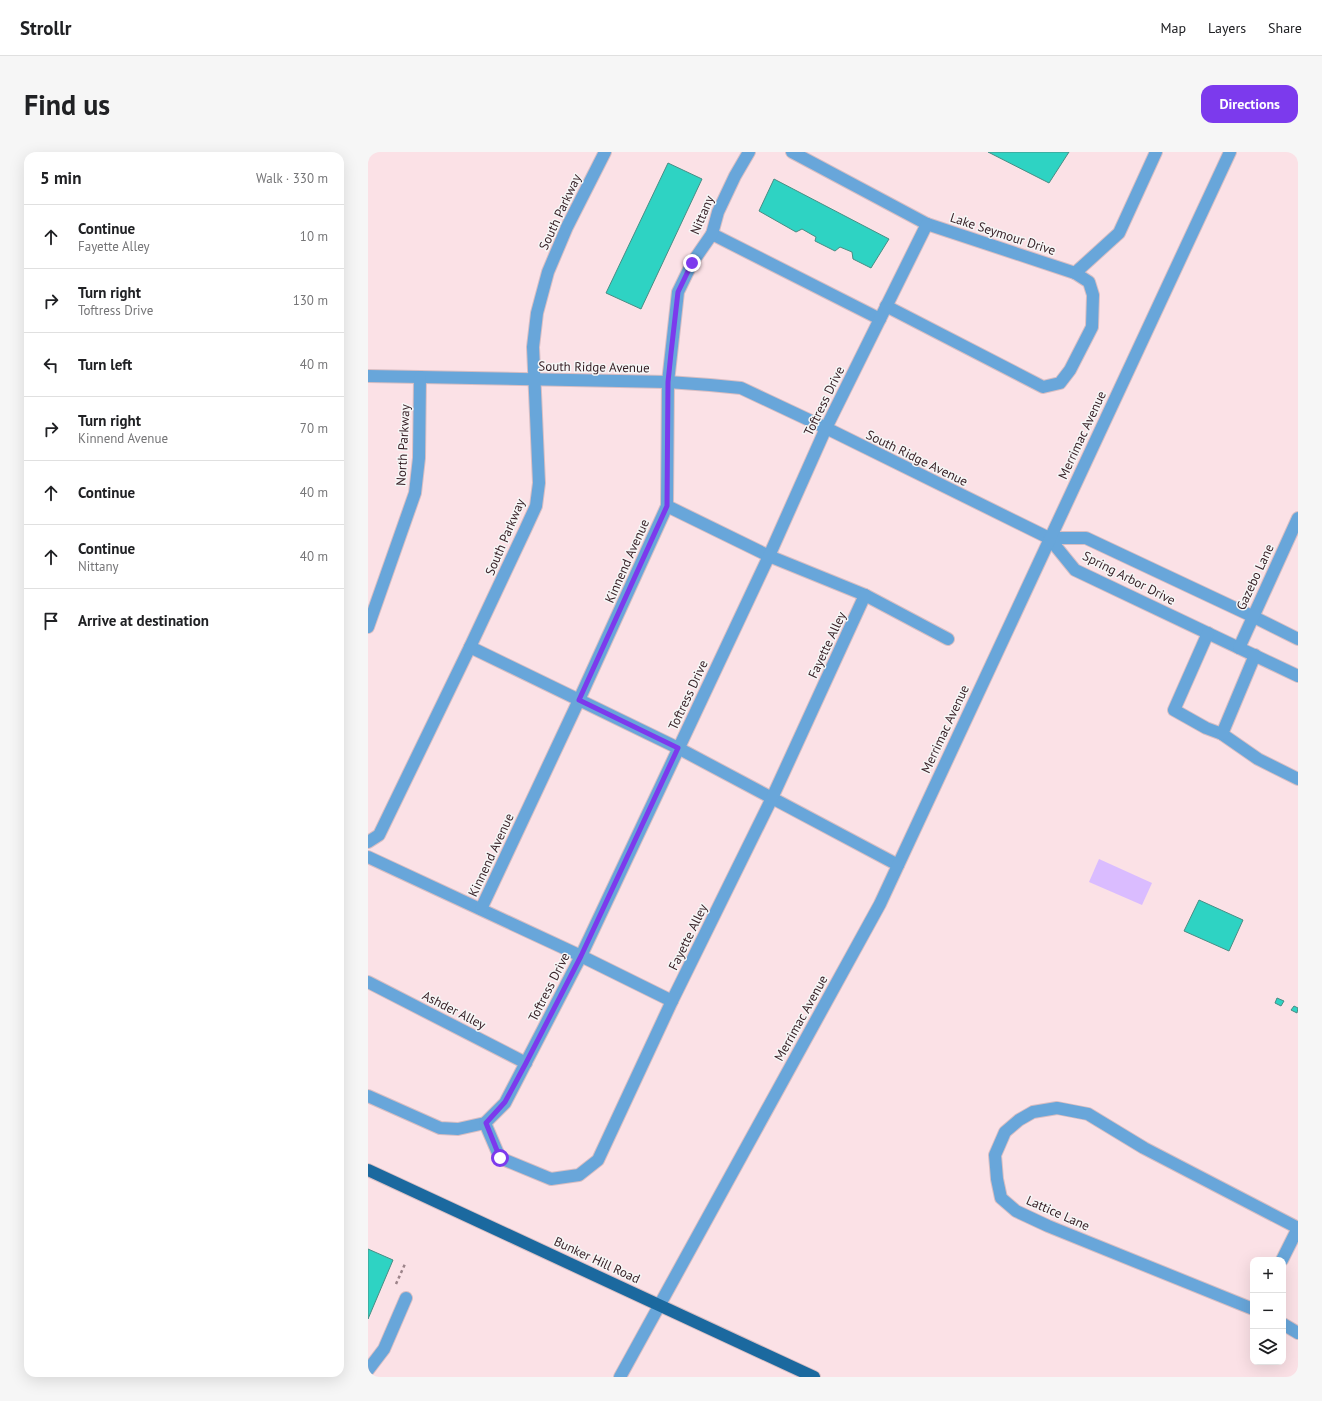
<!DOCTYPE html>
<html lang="en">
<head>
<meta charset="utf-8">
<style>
	body { margin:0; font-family:"PT Sans",sans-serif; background:#f6f6f6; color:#202124 }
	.controls { position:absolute; right:12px; bottom:12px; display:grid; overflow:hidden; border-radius:8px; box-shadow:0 4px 16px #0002 }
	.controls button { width:36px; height:36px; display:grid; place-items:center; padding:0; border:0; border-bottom:1px solid #e0e0e0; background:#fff; color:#202124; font:20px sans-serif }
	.stop { position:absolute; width:12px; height:12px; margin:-9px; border:3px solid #7c3aed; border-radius:50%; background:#fff }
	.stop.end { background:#7c3aed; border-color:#fff; box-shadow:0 1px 4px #0008 }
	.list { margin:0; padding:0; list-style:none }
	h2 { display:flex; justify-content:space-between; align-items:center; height:52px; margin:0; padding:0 16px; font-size:17px }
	h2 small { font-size:13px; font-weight:400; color:#757577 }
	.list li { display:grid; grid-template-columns:26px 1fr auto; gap:12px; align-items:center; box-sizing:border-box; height:64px; padding:0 16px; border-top:1px solid #e0e0e0 }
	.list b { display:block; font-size:15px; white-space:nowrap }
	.list p { margin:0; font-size:13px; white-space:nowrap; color:#757577 }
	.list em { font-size:13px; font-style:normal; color:#757577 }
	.icon { flex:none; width:22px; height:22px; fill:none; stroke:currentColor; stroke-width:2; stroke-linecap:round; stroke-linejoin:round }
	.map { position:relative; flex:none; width:930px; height:1225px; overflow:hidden; border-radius:12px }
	header { display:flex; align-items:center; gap:24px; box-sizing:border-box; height:56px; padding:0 20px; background:#fff; border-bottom:1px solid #e0e0e0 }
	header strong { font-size:19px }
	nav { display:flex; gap:22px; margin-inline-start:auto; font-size:14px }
	.intro { display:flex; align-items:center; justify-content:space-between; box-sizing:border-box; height:96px; padding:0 24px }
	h1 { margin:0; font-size:28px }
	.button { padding:10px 18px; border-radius:12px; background:#7c3aed; color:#fff; font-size:14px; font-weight:700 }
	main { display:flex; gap:24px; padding:0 24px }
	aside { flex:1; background:#fff; border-radius:12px; box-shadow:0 4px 16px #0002 }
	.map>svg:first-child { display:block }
	.water { fill:#dabcff }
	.building { fill:#2ed3c3; stroke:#488d84 }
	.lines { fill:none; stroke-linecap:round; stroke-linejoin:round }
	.minor-casing { stroke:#d8bec3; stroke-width:14 }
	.major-casing { stroke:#d8bec3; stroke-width:14 }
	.path { stroke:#9d848a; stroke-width:2.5; stroke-dasharray:3 3; stroke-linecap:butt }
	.minor { stroke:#68a6da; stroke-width:12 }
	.major { stroke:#1b699f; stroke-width:12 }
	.route { stroke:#7c3aed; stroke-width:5 }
	.labels { text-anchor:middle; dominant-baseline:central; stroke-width:3; stroke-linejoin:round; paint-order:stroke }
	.street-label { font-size:13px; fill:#361f25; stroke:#f6f6f6 }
</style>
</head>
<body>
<header>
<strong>Strollr</strong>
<nav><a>Map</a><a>Layers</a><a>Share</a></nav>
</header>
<div class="intro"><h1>Find us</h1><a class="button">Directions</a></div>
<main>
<aside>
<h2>5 min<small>Walk · 330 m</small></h2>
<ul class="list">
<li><svg class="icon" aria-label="ahead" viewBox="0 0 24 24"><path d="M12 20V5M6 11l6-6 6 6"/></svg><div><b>Continue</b><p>Fayette Alley</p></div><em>10 m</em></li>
<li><svg class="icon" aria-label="right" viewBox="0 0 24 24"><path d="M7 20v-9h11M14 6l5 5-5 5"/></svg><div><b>Turn right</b><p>Toftress Drive</p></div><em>130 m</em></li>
<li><svg class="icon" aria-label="left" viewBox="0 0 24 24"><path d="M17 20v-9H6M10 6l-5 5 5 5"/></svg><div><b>Turn left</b></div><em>40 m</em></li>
<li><svg class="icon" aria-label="right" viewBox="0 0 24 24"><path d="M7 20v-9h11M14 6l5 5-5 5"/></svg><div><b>Turn right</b><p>Kinnend Avenue</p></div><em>70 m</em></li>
<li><svg class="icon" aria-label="ahead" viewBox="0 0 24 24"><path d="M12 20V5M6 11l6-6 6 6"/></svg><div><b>Continue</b></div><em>40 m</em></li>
<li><svg class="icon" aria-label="ahead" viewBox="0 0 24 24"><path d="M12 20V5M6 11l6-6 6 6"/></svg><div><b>Continue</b><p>Nittany</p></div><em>40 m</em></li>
<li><svg class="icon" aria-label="arrive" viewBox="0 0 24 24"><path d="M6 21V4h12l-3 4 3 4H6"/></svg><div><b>Arrive at destination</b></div></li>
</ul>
</aside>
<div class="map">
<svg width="930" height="1225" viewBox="0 0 930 1225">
	<rect width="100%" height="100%" fill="#fbe1e6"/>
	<polygon class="water" points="731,707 784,731 774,753 721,730"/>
	<g class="building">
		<polygon points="620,0 701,0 681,31"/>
		<polygon points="300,11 334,27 273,157 238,141"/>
		<polygon points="406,27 521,87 503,116 485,107 484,100 472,95 467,99 447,89 448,85 434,77 428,80 391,59"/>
		<polygon points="831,748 875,768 861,799 816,779"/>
		<polygon points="909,846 916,849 913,854 907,851"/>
		<polygon points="926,854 930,856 929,861 923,858"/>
		<polygon points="0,1097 25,1108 0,1167"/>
	</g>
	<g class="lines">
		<g class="minor-casing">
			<g id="minor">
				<polyline points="424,0 559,72 707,121 751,81 788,0"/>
				<polyline points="344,82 512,167"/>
				<polyline points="518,154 675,235 692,231 702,218 724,175 725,143 721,130 707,121"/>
				<polyline points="0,224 300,230 342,233 373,236 458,276 681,386 707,418 930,524"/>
				<polyline points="299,354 300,230 310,140 324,111 344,82 350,60 367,24 381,0"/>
				<polyline points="681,386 718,386 884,464 930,487"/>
				<polyline points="0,475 47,341 51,306 52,225"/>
				<polyline points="840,481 806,558 838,576 854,582 890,607 930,627"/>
				<polyline points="102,495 310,596 530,713"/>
				<polyline points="871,496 930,366"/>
				<polyline points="854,582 887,503"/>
				<polyline points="0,690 11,683 102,495 157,378 168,354 171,331 165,195 169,161 180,120 199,75 237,0"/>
				<polyline points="0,705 213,804 304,849"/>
				<polyline points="113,757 211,548 299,354 401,404 497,443 580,487"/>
				<polyline points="0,830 158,911"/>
				<polyline points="0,944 72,976 90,977 117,971 137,951 213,804 401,404 458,276 559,72"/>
				<polyline points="117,971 132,1006 183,1027 211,1023 230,1008 304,849 404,646 497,443"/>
				<polyline points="914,1108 930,1076"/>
				<polyline points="885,1157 680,1074 648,1059 633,1046 629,1027 627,1003 637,980 651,968 665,960 689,956 720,962 776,996 930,1076"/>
				<polyline points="915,1172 930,1181"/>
				<polyline points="0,1218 16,1197 38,1146"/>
				<polyline points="252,1225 512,752 862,0"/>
			</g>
		</g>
		<g class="major-casing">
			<polyline id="major" points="0,1018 446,1225"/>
		</g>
		<polyline class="path" points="28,1132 37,1112"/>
		<use href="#minor" class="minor"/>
		<use href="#major" class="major"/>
	</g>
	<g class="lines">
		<polyline class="route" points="132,1006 118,971 137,950 158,911 213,804 310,596 211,548 299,354 300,230 303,201 310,140 324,111"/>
	</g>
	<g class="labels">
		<g class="street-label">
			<text transform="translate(192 60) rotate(-65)">South Parkway</text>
			<text transform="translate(334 63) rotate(-67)">Nittany</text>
			<text transform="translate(635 82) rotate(18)">Lake Seymour Drive</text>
			<text transform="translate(226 215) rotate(1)">South Ridge Avenue</text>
			<text transform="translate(456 249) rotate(-64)">Toftress Drive</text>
			<text transform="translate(714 283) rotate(-65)">Merrimac Avenue</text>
			<text transform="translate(35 293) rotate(-87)">North Parkway</text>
			<text transform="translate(549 306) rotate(26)">South Ridge Avenue</text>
			<text transform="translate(137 385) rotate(-67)">South Parkway</text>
			<text transform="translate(259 409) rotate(-66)">Kinnend Avenue</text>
			<text transform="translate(887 425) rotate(-65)">Gazebo Lane</text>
			<text transform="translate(761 426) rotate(27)">Spring Arbor Drive</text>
			<text transform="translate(459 493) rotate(-65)">Fayette Alley</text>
			<text transform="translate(320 543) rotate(-65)">Toftress Drive</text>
			<text transform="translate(577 577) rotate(-65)">Merrimac Avenue</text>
			<text transform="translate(123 703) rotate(-65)">Kinnend Avenue</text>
			<text transform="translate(320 785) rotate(-64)">Fayette Alley</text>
			<text transform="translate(181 835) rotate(-63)">Toftress Drive</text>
			<text transform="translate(86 858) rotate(27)">Ashder Alley</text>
			<text transform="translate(433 866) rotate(-61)">Merrimac Avenue</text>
			<text transform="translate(690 1061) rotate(24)">Lattice Lane</text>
			<text transform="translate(229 1108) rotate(25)">Bunker Hill Road</text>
		</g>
	</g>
</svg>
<div class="controls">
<button>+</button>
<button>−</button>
<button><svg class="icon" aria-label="layers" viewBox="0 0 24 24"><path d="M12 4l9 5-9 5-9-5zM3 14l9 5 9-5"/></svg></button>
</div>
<div class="stop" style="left:132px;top:1006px"></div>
<div class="stop end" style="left:324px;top:111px"></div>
</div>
</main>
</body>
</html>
